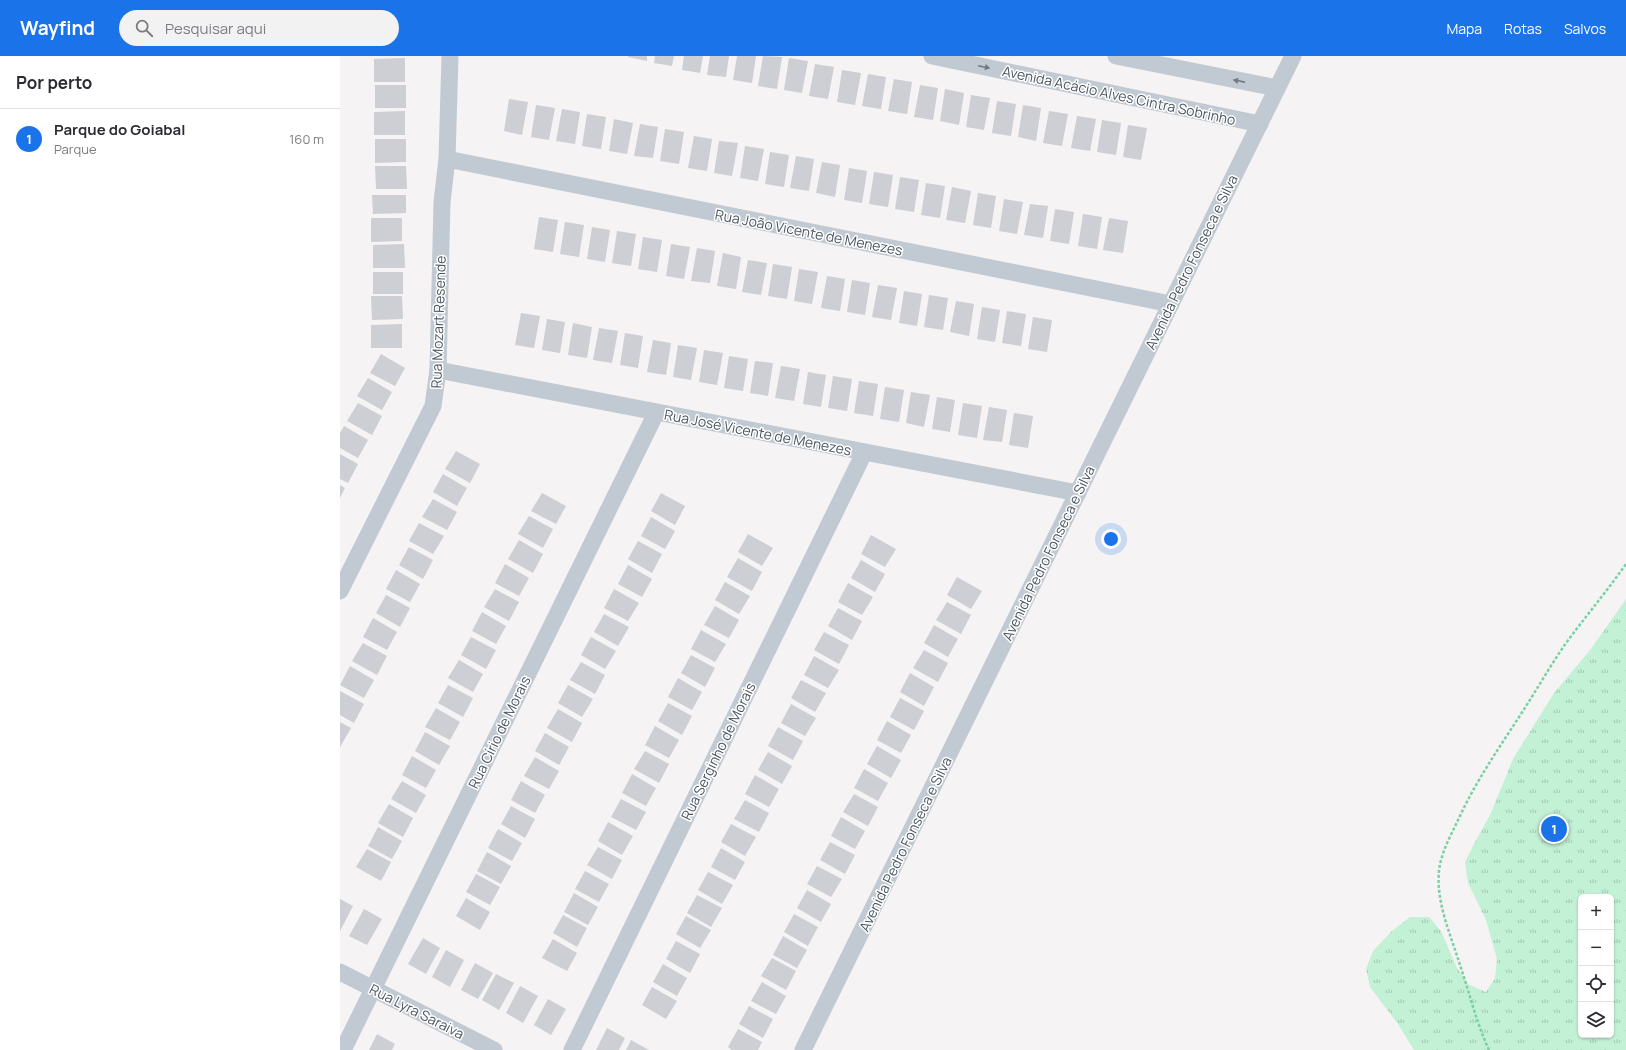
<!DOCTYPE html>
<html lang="pt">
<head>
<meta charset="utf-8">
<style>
	body { margin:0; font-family:Manrope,sans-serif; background:#f2f2f3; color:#2b2b33 }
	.controls { position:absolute; right:12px; bottom:12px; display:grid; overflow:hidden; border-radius:6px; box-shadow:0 1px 3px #0004 }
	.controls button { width:36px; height:36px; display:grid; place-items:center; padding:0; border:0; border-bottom:1px solid #e1e1e2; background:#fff; color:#2b2b33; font:20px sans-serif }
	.you { position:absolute; left:771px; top:483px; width:14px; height:14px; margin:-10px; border:3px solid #fff; border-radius:50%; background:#1a73e8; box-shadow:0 0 0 6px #1a73e833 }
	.badge { display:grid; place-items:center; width:26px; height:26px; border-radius:50%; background:#1a73e8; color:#fff; font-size:13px; font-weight:700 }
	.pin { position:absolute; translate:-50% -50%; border:2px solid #fff; box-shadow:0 1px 4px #0006 }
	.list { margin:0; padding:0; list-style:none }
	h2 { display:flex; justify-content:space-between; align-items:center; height:52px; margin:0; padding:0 16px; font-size:17px }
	h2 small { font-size:13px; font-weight:400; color:#7c7c81 }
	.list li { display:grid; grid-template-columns:26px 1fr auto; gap:12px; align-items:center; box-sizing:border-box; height:60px; padding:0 16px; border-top:1px solid #e1e1e2 }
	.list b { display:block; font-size:15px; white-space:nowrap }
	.list p { margin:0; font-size:13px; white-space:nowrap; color:#7c7c81 }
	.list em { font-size:13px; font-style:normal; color:#7c7c81 }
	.icon { flex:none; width:22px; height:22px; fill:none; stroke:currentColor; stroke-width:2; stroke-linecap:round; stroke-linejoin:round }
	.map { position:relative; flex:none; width:1286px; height:994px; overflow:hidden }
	header { display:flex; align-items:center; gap:24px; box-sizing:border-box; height:56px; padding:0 20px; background:#1a73e8; color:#fff }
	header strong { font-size:19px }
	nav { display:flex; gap:22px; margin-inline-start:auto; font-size:14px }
	.search { width:280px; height:36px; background:#f2f2f3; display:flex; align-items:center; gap:10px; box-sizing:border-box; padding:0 14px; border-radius:22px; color:#7c7c81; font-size:15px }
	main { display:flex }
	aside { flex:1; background:#fff }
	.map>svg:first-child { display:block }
	.park { fill:url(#park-tufts); fill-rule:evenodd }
	.building { fill:#cdcfd5 }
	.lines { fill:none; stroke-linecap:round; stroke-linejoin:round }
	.path { stroke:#7ad0a6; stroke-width:2.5; stroke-dasharray:3 2; stroke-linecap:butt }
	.street { stroke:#c1cad2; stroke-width:17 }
	.oneway { fill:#6e7983 }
	.labels { text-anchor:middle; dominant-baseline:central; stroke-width:3; stroke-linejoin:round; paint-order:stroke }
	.street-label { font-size:14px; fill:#4a5661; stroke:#fff }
</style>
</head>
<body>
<header>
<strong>Wayfind</strong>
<div class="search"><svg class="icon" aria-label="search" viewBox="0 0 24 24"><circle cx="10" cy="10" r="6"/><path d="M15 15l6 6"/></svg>Pesquisar aqui</div>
<nav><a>Mapa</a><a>Rotas</a><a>Salvos</a></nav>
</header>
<main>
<aside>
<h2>Por perto<small></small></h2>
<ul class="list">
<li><span class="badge">1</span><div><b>Parque do Goiabal</b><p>Parque</p></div><em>160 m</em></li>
</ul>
</aside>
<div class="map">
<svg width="1286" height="994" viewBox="0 0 1286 994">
	<defs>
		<pattern id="park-tufts" width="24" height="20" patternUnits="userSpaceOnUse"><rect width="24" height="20" fill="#c3f1d5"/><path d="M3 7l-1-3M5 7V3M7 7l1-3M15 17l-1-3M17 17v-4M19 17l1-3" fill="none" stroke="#a0c6b0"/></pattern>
	</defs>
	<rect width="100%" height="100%" fill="#f5f3f3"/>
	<path class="park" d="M1286,543V994H1074L1058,968L1030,931L1026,913L1033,895L1052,875L1070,861H1089L1101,875L1117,912L1128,928L1146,936L1155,922L1157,903L1146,864L1128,827L1125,806L1133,790L1151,757L1173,703L1214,637L1251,593ZM1241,841H1271V979H1241Z"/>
	<g class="building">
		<polygon points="288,0 307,0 307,5 288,1"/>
		<polygon points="315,0 334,0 332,10 314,7"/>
		<polygon points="344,0 363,0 360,17 342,14"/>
		<polygon points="370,0 389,0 386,21 367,19"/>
		<polygon points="397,0 416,0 412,27 393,24"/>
		<polygon points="423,0 442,1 437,33 418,30"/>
		<polygon points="65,2 65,26 34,26 34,3"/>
		<polygon points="449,2 468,5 462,37 444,34"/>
		<polygon points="475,8 494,11 488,43 469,40"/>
		<polygon points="502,14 521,17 515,49 497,46"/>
		<polygon points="528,18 546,21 541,53 522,50"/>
		<polygon points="554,23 572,26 567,58 548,55"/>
		<rect x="35" y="29" width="31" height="23"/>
		<polygon points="580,29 598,32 593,64 574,61"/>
		<polygon points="605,33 624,37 619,69 600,65"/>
		<polygon points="631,39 650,42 644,74 626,71"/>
		<polygon points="169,43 188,46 182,79 164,75"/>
		<polygon points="657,45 676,48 671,80 652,77"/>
		<polygon points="196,49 215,52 209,84 191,81"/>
		<polygon points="683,49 701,52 696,85 678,81"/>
		<polygon points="222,53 240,56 235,88 216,85"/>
		<polygon points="65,55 65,79 34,79 34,56"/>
		<polygon points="709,55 728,58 722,90 703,87"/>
		<polygon points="247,58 266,61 261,93 242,90"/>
		<polygon points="737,60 756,63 750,95 731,92"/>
		<polygon points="274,63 293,67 287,98 269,95"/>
		<polygon points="762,64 781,67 776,99 757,96"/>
		<polygon points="300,68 318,71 313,102 294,100"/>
		<polygon points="788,69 807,72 801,104 783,101"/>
		<polygon points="325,73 344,76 339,108 320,105"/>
		<polygon points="354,80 372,83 367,115 348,112"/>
		<polygon points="35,83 66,83 66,106 35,107"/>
		<polygon points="379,85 398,87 392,120 374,117"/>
		<polygon points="405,90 424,93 418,125 400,122"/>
		<polygon points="430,96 449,99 444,131 425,128"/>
		<polygon points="456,100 474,103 469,135 450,132"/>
		<polygon points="482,106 500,109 495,141 476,137"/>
		<polygon points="35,110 66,110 67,133 36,133"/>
		<polygon points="509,112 527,115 522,147 504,144"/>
		<polygon points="534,116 553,119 548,151 529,148"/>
		<polygon points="560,121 579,124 574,156 555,153"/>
		<polygon points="586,127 605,130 600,162 581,159"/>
		<polygon points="612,131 631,135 625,167 606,164"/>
		<polygon points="638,137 656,140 651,172 633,169"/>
		<polygon points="32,139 66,139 66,157 33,158"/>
		<polygon points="664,143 683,146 677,178 659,175"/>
		<polygon points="690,148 708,150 703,182 684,179"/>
		<polygon points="715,153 734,156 729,188 710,185"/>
		<polygon points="743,158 762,161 757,193 738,190"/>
		<polygon points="199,161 218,164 213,196 194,193"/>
		<polygon points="31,162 62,162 62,185 31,186"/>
		<polygon points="769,162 788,165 783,197 763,194"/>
		<polygon points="225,166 244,169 239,201 220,198"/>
		<polygon points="252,171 270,174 265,206 247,203"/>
		<polygon points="277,175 296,178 291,210 272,207"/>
		<polygon points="303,181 322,184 317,216 298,213"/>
		<polygon points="64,188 65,212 33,212 33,189"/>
		<polygon points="331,188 350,191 344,223 326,220"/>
		<polygon points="357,192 375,195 370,227 351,225"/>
		<polygon points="383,197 401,201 396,233 377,230"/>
		<polygon points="408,204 427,207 421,239 402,236"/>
		<polygon points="433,208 452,211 447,243 428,240"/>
		<polygon points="459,213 478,216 472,248 454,245"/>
		<rect x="33" y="216" width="30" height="22"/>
		<polygon points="487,220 505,223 500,255 481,252"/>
		<polygon points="512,224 530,227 525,259 507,256"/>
		<polygon points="538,229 557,232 551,264 532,261"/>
		<polygon points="564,235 582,238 577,270 559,267"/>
		<polygon points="589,239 608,242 603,274 584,271"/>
		<polygon points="31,240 62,240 63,263 32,264"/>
		<polygon points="616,245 634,248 629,280 610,276"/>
		<polygon points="642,251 660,254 655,286 637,283"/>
		<polygon points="667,255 686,258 681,290 662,287"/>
		<polygon points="181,257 200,260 194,292 175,289"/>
		<polygon points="693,261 712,264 707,296 688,293"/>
		<polygon points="207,263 225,266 220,297 202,294"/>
		<polygon points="233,267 252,271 247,302 228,299"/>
		<polygon points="62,268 62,292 31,292 31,269"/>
		<polygon points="259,272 278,275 272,307 253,304"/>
		<polygon points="285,277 303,280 298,312 280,309"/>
		<polygon points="313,284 331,287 326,319 307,316"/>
		<polygon points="338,289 357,292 351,324 333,321"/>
		<polygon points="364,294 383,297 377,329 359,326"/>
		<polygon points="41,298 65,312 55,330 30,317"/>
		<polygon points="389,300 408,303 403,335 384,332"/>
		<polygon points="415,305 433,307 428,340 410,337"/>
		<polygon points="441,310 460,313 454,345 435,342"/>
		<polygon points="468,316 486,319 481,351 463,348"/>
		<polygon points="493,320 512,323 507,355 488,352"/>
		<polygon points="28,322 52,336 42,354 17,340"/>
		<polygon points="519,325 538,328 533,360 514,357"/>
		<polygon points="545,331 564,334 559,366 540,363"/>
		<polygon points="571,336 590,339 584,371 566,367"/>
		<polygon points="597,341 615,344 610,376 592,373"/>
		<polygon points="18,347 42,360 32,379 7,365"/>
		<polygon points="623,347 642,350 637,382 618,379"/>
		<polygon points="649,351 667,354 662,386 643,384"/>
		<polygon points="674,357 693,360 688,392 669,389"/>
		<polygon points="4,370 28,384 18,402 0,392 0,377"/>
		<polygon points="116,395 140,408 130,427 105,413"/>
		<polygon points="0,398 18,408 8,427 0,423"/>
		<polygon points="103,418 127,432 117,450 93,436"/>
		<polygon points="0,429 5,432 0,442"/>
		<polygon points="202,437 226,450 216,468 191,455"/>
		<polygon points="321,437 345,450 335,469 311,455"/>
		<polygon points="93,443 117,456 107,474 82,461"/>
		<polygon points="189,460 213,473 203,492 178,478"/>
		<polygon points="311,461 335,475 325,493 301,480"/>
		<polygon points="79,467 104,480 93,498 69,485"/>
		<polygon points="408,478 433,492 422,510 398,496"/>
		<polygon points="531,479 556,493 545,511 521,498"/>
		<polygon points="179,484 203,498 193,517 168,503"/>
		<polygon points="298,485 322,498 312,517 288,503"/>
		<polygon points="69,491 93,504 83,523 59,509"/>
		<polygon points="398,502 422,516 412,535 387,521"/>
		<polygon points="521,504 545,518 535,536 511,522"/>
		<polygon points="165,508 189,522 179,540 155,527"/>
		<polygon points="288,509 312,523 302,541 278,528"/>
		<polygon points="56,514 80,528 70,546 46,533"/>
		<polygon points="617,521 642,535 631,553 607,539"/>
		<polygon points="385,526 410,540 399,558 375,544"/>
		<polygon points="508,527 533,541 522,559 498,546"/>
		<polygon points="155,533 179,546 169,565 144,551"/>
		<polygon points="274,533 299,547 288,565 264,552"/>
		<polygon points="46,539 70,552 60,571 36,557"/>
		<polygon points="607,546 631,559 621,578 596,564"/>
		<polygon points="375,550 399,564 389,582 364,569"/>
		<polygon points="498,552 522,565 512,584 488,570"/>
		<polygon points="142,556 166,570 156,588 132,575"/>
		<polygon points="264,558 289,571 278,590 254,576"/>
		<polygon points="33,562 57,576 47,594 23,581"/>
		<polygon points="594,569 618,583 608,601 584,587"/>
		<polygon points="361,574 386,588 375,606 351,593"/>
		<polygon points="484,576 509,589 499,608 474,594"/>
		<polygon points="131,581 156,594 146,613 121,599"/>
		<polygon points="251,581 276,595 265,613 241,599"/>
		<polygon points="23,587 47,600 37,619 12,605"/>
		<polygon points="584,594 608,607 598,626 573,612"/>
		<polygon points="351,599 375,612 365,631 341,617"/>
		<polygon points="474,600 499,614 488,632 464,619"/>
		<polygon points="119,604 143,618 133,636 108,622"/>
		<polygon points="241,606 265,619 255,638 230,624"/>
		<polygon points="10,610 34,624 24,642 0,629"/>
		<polygon points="570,617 594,631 584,650 560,636"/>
		<polygon points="338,622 362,636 352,654 328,641"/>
		<polygon points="461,624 486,637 475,656 451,642"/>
		<polygon points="108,629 133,642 123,661 98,647"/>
		<polygon points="228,629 253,643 242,661 218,647"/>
		<polygon points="0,635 24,648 14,667 0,659"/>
		<polygon points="560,642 584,655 574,674 550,661"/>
		<polygon points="328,647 352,660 342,679 318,665"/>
		<polygon points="451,648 476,662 465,680 441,667"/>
		<polygon points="96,652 120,666 110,684 85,671"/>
		<polygon points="218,653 242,667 232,686 207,672"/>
		<polygon points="547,665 571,679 561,697 537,684"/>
		<polygon points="0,666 11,672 0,691"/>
		<polygon points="315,670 339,684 329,702 305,689"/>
		<polygon points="438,671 463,685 453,704 428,690"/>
		<polygon points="85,676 110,690 99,709 75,695"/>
		<polygon points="205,677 229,691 219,709 195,695"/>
		<polygon points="537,690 561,704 551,722 527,708"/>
		<polygon points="305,695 329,708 319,727 294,713"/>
		<polygon points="428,696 452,710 442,728 418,714"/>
		<polygon points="72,700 96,714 86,732 62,719"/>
		<polygon points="195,701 219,715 209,733 184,720"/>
		<polygon points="524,713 548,727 538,745 514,732"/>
		<polygon points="292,718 316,732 306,750 282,737"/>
		<polygon points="415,719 439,733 429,751 405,738"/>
		<polygon points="62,725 86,739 76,757 51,743"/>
		<polygon points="181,725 205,739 195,757 171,744"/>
		<polygon points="514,738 538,751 528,770 503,756"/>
		<polygon points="281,743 306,756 296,774 271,761"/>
		<polygon points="405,744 429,757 419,776 394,763"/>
		<polygon points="49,748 73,762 63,781 38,767"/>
		<polygon points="171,750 195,763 185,782 161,768"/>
		<polygon points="501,761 525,775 515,793 491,780"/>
		<polygon points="268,766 293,780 282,799 258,785"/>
		<polygon points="391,768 416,781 405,800 381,786"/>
		<polygon points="38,771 62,785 52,803 28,790"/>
		<polygon points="158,773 182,787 172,805 148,792"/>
		<polygon points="490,786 515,799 505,818 480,804"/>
		<polygon points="258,791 282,804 272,823 247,809"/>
		<polygon points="381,792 405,806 395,824 371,811"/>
		<polygon points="27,793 51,806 41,825 16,811"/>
		<polygon points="147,796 171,810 161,828 137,815"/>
		<polygon points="477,810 502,823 491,841 467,828"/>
		<polygon points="245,815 269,828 259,846 235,833"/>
		<polygon points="368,816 393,829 382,848 358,834"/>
		<polygon points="136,818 160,831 150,849 126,836"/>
		<polygon points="467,834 491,848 481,866 457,852"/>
		<polygon points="234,837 258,851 248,869 224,856"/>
		<polygon points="357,839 382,852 371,871 347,857"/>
		<polygon points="126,842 150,856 140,874 116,860"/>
		<polygon points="0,843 13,850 0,875"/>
		<polygon points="24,853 42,863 27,889 9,880"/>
		<polygon points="454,858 478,871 468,890 444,876"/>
		<polygon points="223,859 247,872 237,891 213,877"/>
		<polygon points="346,860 371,874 360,892 336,878"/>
		<polygon points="443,880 467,894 457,912 433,899"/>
		<polygon points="83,882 100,892 86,918 68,908"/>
		<polygon points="213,883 237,897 227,915 202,902"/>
		<polygon points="336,885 360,898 350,917 326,903"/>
		<polygon points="106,894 124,904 110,931 92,921"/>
		<polygon points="432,902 456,915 446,934 421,920"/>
		<polygon points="135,907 153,917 138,943 121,934"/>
		<polygon points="323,908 347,922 337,940 313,926"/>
		<polygon points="156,918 174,927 159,954 142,944"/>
		<polygon points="422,926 446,940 436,958 411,945"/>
		<polygon points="180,930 198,940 183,967 166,957"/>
		<polygon points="312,931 337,945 326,963 302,949"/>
		<polygon points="208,943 226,953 211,979 194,969"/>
		<polygon points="409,950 433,963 423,982 399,968"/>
		<polygon points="267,972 285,982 279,994 256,994"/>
		<polygon points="398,973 422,986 418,994 392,994 388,991"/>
		<polygon points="37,978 55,988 52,994 29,994"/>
		<polygon points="291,984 309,994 286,994"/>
	</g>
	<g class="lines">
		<path class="path" d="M1149,994C1136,966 1129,935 1119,906C1110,877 1096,846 1099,815C1101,796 1111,779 1119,762C1136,725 1159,692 1181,658C1196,635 1210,610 1226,587C1246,560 1267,535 1286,508"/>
		<g class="street">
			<polyline points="592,0 920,68"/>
			<polyline points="776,0 937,32"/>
			<polyline points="107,103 831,248"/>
			<polyline points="98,314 738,437"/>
			<polyline points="0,535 93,350 98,314 102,146 107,103 110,0"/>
			<polyline points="0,916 154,994"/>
			<polyline points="3,994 316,357"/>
			<polyline points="232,994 524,397"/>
			<polyline points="463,994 953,0"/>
		</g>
	</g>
	<defs><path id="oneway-solid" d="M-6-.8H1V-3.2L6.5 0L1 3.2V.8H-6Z"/></defs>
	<g class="oneway">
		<use href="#oneway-solid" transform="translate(644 11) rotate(12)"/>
		<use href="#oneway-solid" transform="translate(899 25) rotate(-169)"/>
	</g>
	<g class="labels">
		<g class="street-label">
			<text transform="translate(779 39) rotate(12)">Avenida Acácio Alves Cintra Sobrinho</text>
			<text transform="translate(469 176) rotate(11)">Rua João Vicente de Menezes</text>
			<text transform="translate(851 206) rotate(-64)">Avenida Pedro Fonseca e Silva</text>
			<text transform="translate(98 266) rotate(-88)">Rua Mozart Resende</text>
			<text transform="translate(418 376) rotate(11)">Rua José Vicente de Menezes</text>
			<text transform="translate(708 497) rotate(-64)">Avenida Pedro Fonseca e Silva</text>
			<text transform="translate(159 676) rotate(-64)">Rua Círio de Morais</text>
			<text transform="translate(378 695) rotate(-64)">Rua Serginho de Morais</text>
			<text transform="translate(565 788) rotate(-64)">Avenida Pedro Fonseca e Silva</text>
			<text transform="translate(77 955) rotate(27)">Rua Lyra Saraiva</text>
		</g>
	</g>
</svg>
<div class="controls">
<button>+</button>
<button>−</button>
<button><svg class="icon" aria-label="locate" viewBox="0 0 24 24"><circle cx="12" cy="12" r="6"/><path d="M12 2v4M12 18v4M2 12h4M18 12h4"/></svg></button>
<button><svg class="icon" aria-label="layers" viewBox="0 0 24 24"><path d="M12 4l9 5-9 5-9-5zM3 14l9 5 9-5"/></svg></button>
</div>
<div class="you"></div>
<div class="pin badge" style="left:1214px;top:773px">1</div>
</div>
</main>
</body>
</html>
